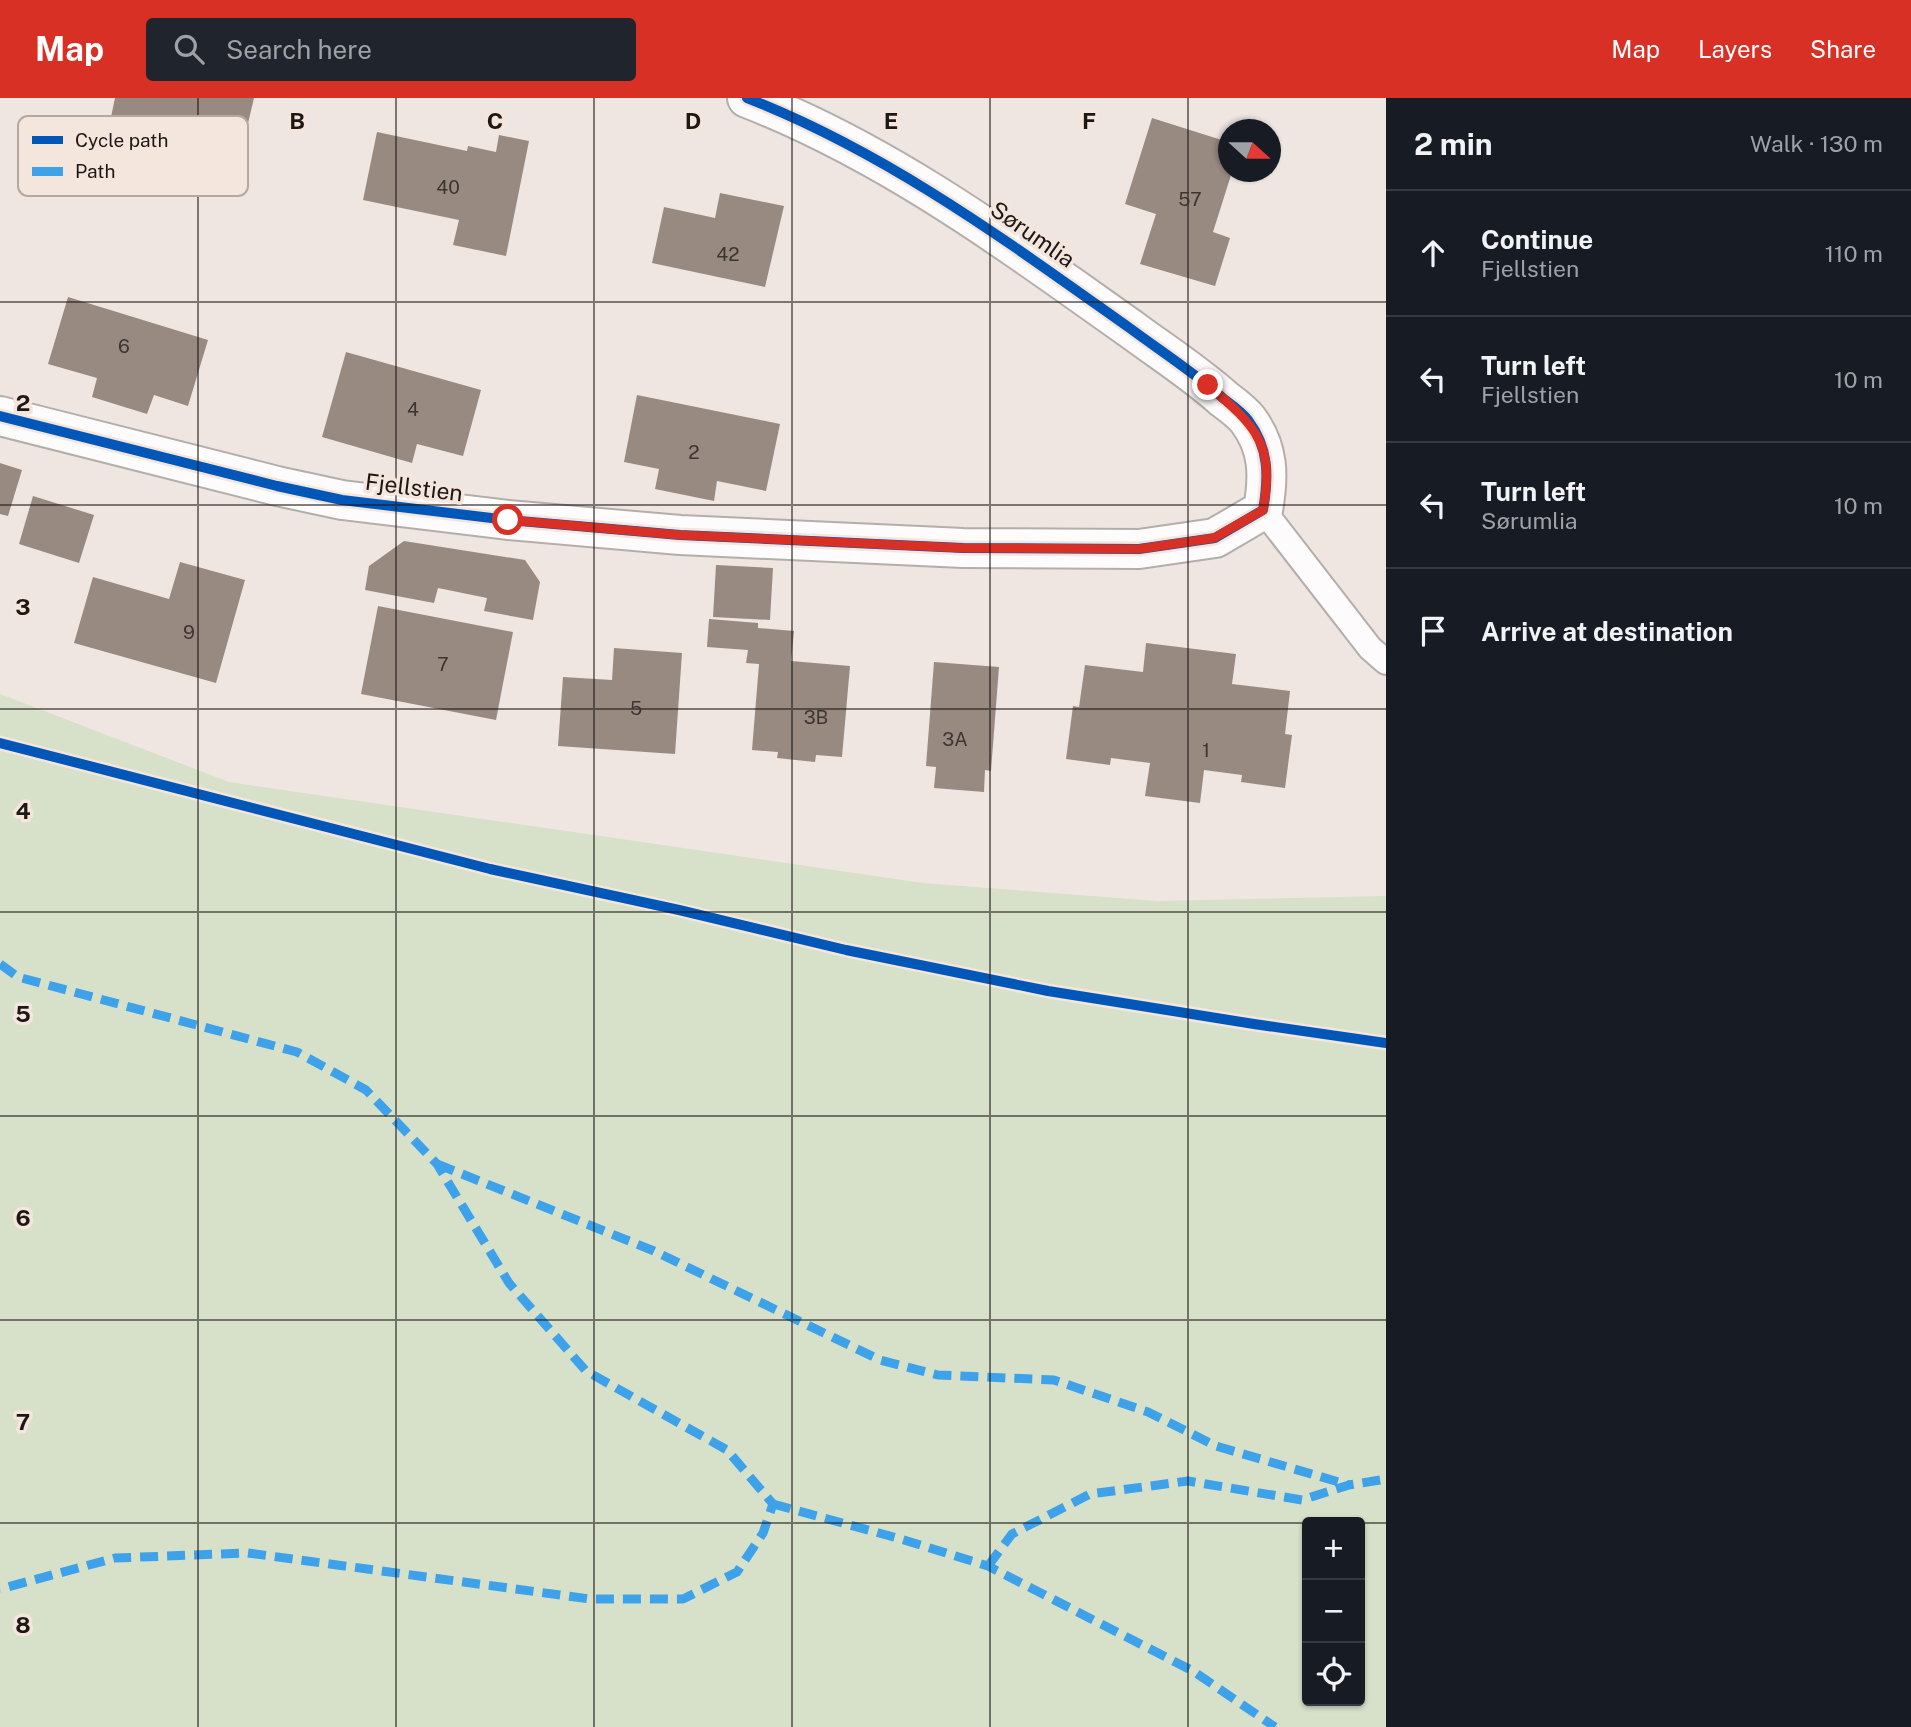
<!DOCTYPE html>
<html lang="en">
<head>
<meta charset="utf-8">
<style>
	body { margin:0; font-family:"Public Sans",sans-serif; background:#20242c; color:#f1f3f6 }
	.controls { position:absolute; right:21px; bottom:21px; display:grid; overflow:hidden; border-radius:7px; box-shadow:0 2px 5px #0004 }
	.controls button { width:63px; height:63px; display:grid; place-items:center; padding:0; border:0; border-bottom:2px solid #363941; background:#171b24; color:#f1f3f6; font:35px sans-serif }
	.compass { position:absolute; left:1218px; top:21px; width:63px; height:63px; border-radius:50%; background:#171b24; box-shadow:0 2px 5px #0004; rotate:111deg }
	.stop { position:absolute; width:21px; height:21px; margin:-16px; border:5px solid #d93025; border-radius:50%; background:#fff }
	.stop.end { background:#d93025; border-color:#fff; box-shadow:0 2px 7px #0008 }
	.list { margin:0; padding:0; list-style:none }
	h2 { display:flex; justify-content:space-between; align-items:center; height:91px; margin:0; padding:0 28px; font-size:30px }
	h2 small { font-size:23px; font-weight:400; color:#9ea1a6 }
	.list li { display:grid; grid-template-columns:46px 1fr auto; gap:21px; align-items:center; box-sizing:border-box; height:126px; padding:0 28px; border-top:2px solid #363941 }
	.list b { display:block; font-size:26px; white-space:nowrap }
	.list p { margin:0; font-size:23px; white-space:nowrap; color:#9ea1a6 }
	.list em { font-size:23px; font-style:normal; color:#9ea1a6 }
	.icon { flex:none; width:38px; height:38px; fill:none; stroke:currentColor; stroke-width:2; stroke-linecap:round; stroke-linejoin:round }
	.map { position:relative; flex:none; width:1386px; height:1629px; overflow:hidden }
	header { display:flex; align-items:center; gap:42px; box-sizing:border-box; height:98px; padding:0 35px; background:#d93025; color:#fff }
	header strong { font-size:33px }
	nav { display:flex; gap:38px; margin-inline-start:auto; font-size:24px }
	.search { width:490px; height:63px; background:#20242c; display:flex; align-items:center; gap:18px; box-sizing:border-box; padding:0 24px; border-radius:7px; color:#9ea1a6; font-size:26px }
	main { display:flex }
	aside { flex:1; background:#171b24 }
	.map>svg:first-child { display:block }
	.green { fill:#d7e0c8; fill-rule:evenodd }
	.building { fill:#998a81 }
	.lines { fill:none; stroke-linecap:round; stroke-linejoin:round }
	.service-casing { stroke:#b4aeaa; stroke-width:28 }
	.minor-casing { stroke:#b4aeaa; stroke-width:42 }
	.service { stroke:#fdfbfb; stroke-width:24 }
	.minor { stroke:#fdfbfb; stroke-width:38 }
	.quiet { stroke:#3da2ea; stroke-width:9; stroke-dasharray:18 9; stroke-linecap:butt }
	.cycleway-casing { stroke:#f4e5dd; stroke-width:15 }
	.cycleway { stroke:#0057b8; stroke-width:10 }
	.route { stroke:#d93025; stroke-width:9 }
	.grid { fill:none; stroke:#1d1815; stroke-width:2; stroke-opacity:0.55 }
	.labels { text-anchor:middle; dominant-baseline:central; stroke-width:7; stroke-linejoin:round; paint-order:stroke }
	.number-label { font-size:19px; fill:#3c3430 }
	.street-label { font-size:23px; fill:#1d1815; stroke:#f4e5dd }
	.key { fill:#f4e5dd; stroke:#b4a8a1; stroke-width:2 }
	.key-label { font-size:19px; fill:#1d1815 }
	.grid-label { font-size:23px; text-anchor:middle; font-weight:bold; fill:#1d1815; stroke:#f4e5dd; stroke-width:7; stroke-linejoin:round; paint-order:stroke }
</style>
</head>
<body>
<header>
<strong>Map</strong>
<div class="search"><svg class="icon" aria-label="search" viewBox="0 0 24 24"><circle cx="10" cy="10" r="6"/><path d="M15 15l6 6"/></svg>Search here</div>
<nav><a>Map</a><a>Layers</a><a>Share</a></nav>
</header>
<main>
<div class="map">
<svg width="1386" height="1629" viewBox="0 0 1386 1629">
	<rect width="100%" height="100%" fill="#efe6e2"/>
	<path class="green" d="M0,596L229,684L923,785L1157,803L1386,798V1629H0ZM1307,1424H1360V1603H1307Z"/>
	<g class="building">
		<polygon points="115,0 254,0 239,63 108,33"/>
		<polygon points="1152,20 1228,44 1228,74 1232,74 1213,134 1230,140 1215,188 1140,166 1156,116 1125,106"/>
		<polygon points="377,34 467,53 468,48 496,54 499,37 529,43 506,158 453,147 459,122 363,102"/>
		<polygon points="720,95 784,108 765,189 652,165 664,109 715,120"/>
		<polygon points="68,199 208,242 188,308 154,297 147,316 92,299 97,280 48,266"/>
		<polygon points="346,254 481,292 463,358 417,346 412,365 322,339"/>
		<polygon points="637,297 780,326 766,393 717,383 714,403 655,391 659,371 624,364"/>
		<polygon points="0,365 22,372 8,418 0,416"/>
		<polygon points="33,398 94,417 79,465 19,446"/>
		<polygon points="404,443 525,462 540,484 533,522 484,513 487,500 438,490 434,505 365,492 369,468"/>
		<polygon points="180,464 245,482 216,585 74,545 93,479 169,501"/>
		<polygon points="716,467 773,470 770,522 713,519"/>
		<polygon points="378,508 513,534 496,622 361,596"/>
		<polygon points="709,521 758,525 758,530 794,533 791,563 850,568 842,659 816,657 815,664 777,660 778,654 752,652 759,566 746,565 748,552 707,549"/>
		<polygon points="1146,545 1236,556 1232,586 1290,593 1285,636 1292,637 1285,690 1241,684 1242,677 1204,672 1200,705 1145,698 1150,665 1111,660 1110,667 1066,661 1073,608 1079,609 1085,567 1143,574"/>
		<polygon points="614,550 682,555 675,656 558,648 563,579 612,582"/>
		<polygon points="934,564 999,569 991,673 985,672 984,694 934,690 936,669 926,668"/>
	</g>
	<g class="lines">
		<g class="service-casing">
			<polyline id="service" points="1263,412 1370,550 1386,564"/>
		</g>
		<g class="minor-casing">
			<path id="minor" d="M0,318L277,388L342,402L508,422L680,437L963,450L1139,451L1215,440L1263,412C1269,378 1269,350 1248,322C1242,314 1232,307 1224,301C1195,275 1162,254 1131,231C1008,144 888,55 747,0"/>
		</g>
		<use href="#service" class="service"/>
		<use href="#minor" class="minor"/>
		<g class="quiet">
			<polyline points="0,866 18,879 297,954 366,992 437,1066 509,1185 586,1273 727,1352 773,1406 763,1435 737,1474 683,1501 590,1501 248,1455 115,1460 0,1491"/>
			<polyline points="437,1066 654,1153 880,1262 938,1277 1054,1282 1148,1314 1216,1348 1349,1387"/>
			<polyline points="773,1406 901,1441 988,1468 1193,1573 1275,1629"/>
			<polyline points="988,1468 1012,1436 1090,1396 1188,1383 1302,1402 1349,1387 1386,1381"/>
		</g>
		<g class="cycleway-casing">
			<g id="cycleway">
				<path d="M0,318L277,388L342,402L508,422L680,437L963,450L1139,451L1215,440L1263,412C1269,378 1269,350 1248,322C1242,314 1232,307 1224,301C1195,275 1162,254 1131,231C1008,144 888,55 747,0"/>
				<polyline points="0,645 490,771 679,812 846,852 1048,893 1254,926 1386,945"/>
			</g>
		</g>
		<use href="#cycleway" class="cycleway"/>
	</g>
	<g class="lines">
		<path class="route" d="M508,422L680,437L963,450L1139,451L1214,440L1263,412C1275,345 1256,329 1208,287"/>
	</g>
	<path class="grid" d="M198,0V1629M396,0V1629M594,0V1629M792,0V1629M990,0V1629M1188,0V1629M0,204H1386M0,407H1386M0,611H1386M0,814H1386M0,1018H1386M0,1222H1386M0,1425H1307M1360,1425H1386"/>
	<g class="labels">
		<g class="number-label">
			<text x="448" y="89">40</text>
			<text x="1190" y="101">57</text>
			<text x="728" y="156">42</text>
			<text x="124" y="248">6</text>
			<text x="413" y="311">4</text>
			<text x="694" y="354">2</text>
			<text x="189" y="534">9</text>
			<text x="443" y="566">7</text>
			<text x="636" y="610">5</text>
			<text x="816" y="619">3B</text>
			<text x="955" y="641">3A</text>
			<text x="1206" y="652">1</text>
		</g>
		<g class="street-label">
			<text transform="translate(1033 136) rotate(35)">Sørumlia</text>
			<text transform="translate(414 389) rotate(7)">Fjellstien</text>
		</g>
	</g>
	<rect x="18" y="18" width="230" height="80" rx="10" class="key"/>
	<rect x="32" y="38" width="31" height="8" fill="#0057b8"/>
	<rect x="32" y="69" width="31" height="9" fill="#3da2ea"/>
	<g class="key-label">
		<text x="75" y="49">Cycle path</text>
		<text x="75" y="80">Path</text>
	</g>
	<g class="grid-label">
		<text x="297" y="31">B</text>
		<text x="495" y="31">C</text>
		<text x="693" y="31">D</text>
		<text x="891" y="31">E</text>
		<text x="1089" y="31">F</text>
		<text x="23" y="313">2</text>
		<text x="23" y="517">3</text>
		<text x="23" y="721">4</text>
		<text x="23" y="924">5</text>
		<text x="23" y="1128">6</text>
		<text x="23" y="1332">7</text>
		<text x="23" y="1535">8</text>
	</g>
</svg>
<div class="controls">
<button>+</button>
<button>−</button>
<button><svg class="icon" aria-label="locate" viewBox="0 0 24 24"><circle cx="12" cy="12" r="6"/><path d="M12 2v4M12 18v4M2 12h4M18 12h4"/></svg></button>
</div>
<svg class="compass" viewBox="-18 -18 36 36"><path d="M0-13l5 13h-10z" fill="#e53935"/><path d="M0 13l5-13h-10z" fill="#9ea1a6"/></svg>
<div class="stop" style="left:508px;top:422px"></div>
<div class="stop end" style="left:1208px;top:287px"></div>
</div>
<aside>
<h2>2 min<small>Walk · 130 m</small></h2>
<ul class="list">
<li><svg class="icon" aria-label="ahead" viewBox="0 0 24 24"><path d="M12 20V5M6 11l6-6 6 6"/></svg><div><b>Continue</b><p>Fjellstien</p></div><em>110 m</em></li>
<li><svg class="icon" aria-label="left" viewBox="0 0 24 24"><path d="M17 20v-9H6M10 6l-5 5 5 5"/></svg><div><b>Turn left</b><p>Fjellstien</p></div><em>10 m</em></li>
<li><svg class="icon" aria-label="left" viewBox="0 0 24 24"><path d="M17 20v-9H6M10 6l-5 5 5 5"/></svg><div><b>Turn left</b><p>Sørumlia</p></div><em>10 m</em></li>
<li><svg class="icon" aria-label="arrive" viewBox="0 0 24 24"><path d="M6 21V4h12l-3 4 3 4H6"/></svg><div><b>Arrive at destination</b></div></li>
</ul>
</aside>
</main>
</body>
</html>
